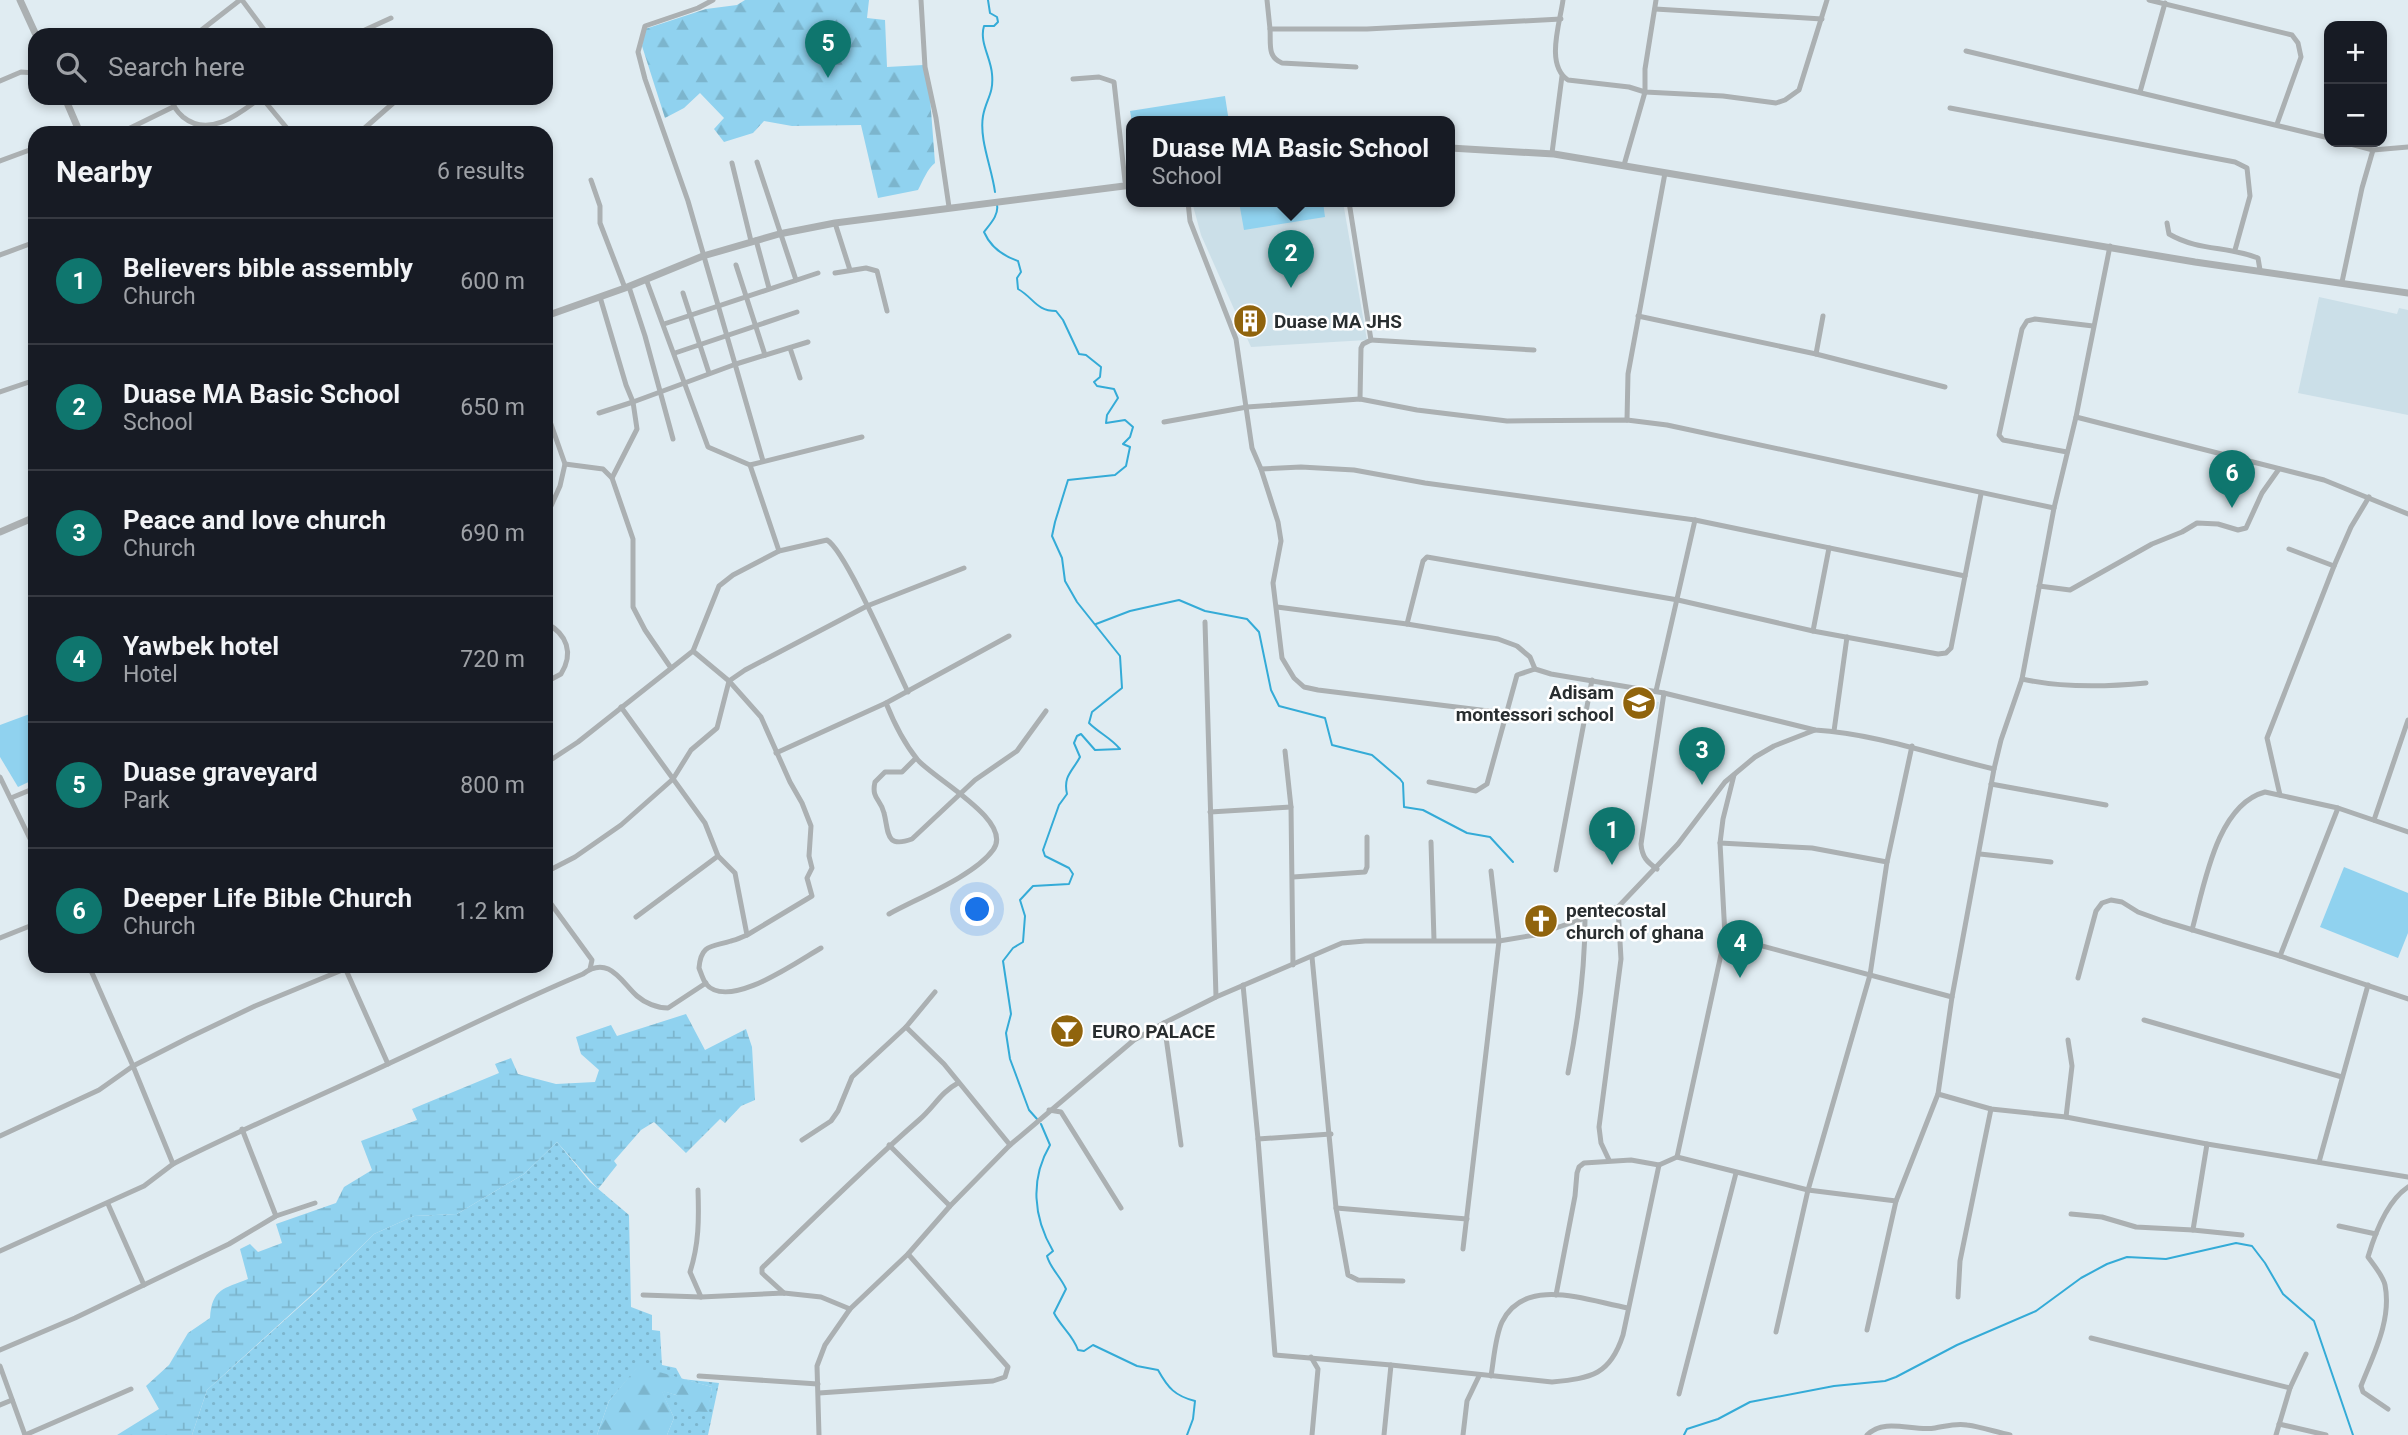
<!DOCTYPE html>
<html lang="en">
<head>
<meta charset="utf-8">
<style>
	body { margin:0; font-family:Roboto,sans-serif; background:#20242c; color:#f1f3f6 }
	.controls { position:absolute; right:21px; top:21px; display:grid; overflow:hidden; border-radius:14px; box-shadow:0 4px 10px #0003 }
	.controls button { width:63px; height:63px; display:grid; place-items:center; padding:0; border:0; border-bottom:2px solid #363941; background:#171b24; color:#f1f3f6; font:35px sans-serif }
	.you { position:absolute; left:978px; top:910px; width:24px; height:24px; margin:-18px; border:5px solid #fff; border-radius:50%; background:#1a73e8; box-shadow:0 0 0 10px #1a73e833 }
	.badge { display:grid; place-items:center; width:46px; height:46px; border-radius:50%; background:#0f766e; color:#fff; font-size:23px; font-weight:700 }
	.pin { position:absolute; translate:-50% -58px; filter:drop-shadow(0 2px 4px #0008) }
	.pin::after { content:''; position:absolute; top:37px; width:24px; height:21px; background:inherit; clip-path:polygon(0 0,100% 0,50% 100%) }
	.popup { position:absolute; left:1126px; top:116px; width:329px; height:91px; box-sizing:border-box; display:grid; place-content:center; border-radius:14px; background:#171b24; filter:drop-shadow(0 2px 5px #0005); font-size:23px; white-space:nowrap; color:#9ea1a6 }
	.popup b { font-size:26px; color:#f1f3f6 }
	.popup::after { content:''; position:absolute; left:50%; top:100%; margin-left:-14px; border:14px solid transparent; border-top-color:#171b24 }
	.list { margin:0; padding:0; list-style:none }
	h2 { display:flex; justify-content:space-between; align-items:center; height:91px; margin:0; padding:0 28px; font-size:30px }
	h2 small { font-size:23px; font-weight:400; color:#9ea1a6 }
	.list li { display:grid; grid-template-columns:46px 1fr auto; gap:21px; align-items:center; box-sizing:border-box; height:126px; padding:0 28px; border-top:2px solid #363941 }
	.list b { display:block; font-size:26px; white-space:nowrap }
	.list p { margin:0; font-size:23px; white-space:nowrap; color:#9ea1a6 }
	.list em { font-size:23px; font-style:normal; color:#9ea1a6 }
	.icon { flex:none; width:38px; height:38px; fill:none; stroke:currentColor; stroke-width:2; stroke-linecap:round; stroke-linejoin:round }
	.map { position:relative; flex:none; width:2408px; height:1435px; overflow:hidden }
	.search { position:absolute; background:#171b24; box-shadow:0 4px 10px #0003; left:28px; top:28px; width:525px; height:77px; display:flex; align-items:center; gap:18px; box-sizing:border-box; padding:0 24px; border-radius:21px; color:#9ea1a6; font-size:26px }
	.panel { position:absolute; background:#171b24; box-shadow:0 4px 10px #0003; left:28px; top:126px; width:525px; height:847px; border-radius:21px }
	.map>svg:first-child { display:block }
	.built { fill:#cbdfe8 }
	.grass { fill:url(#grass-dots) }
	.forest { fill:url(#forest-firs) }
	.wetland { fill:url(#wetland-marsh) }
	.garden { fill:#90d2ef }
	.lines { fill:none; stroke-linecap:round; stroke-linejoin:round }
	.stream { stroke:#34abd7; stroke-width:2 }
	.minor { stroke:#abb0b2; stroke-width:5 }
	.tertiary { stroke:#abb0b2; stroke-width:7 }
	.labels { text-anchor:middle; dominant-baseline:central; stroke-width:5; stroke-linejoin:round; paint-order:stroke }
	.poi-label { font-size:19px; font-weight:bold; fill:#292e30; stroke:#fff; text-anchor:start }
</style>
</head>
<body>
<div class="map">
<svg width="2408" height="1435" viewBox="0 0 2408 1435">
	<defs>
		<pattern id="grass-dots" width="8" height="8" patternUnits="userSpaceOnUse" patternTransform="scale(1.75)"><rect width="8" height="8" fill="#90d2ef"/><path d="M2 2h.1M6 6h.1" fill="none" stroke="#7cb5cd" stroke-width="1.8" stroke-linecap="round"/></pattern>
		<pattern id="forest-firs" width="22" height="20" patternUnits="userSpaceOnUse" patternTransform="scale(1.75)"><rect width="22" height="20" fill="#90d2ef"/><path d="M5 1l3.5 6h-7zM16 11l3.5 6h-7z" fill="#7cb5cd"/></pattern>
		<pattern id="wetland-marsh" width="20" height="14" patternUnits="userSpaceOnUse" patternTransform="scale(1.75)"><rect width="20" height="14" fill="#90d2ef"/><path d="M1 5h8M5 5V1M11 12h8M15 12V8" fill="none" stroke="#7cb5cd"/></pattern>
	</defs>
	<rect width="100%" height="100%" fill="#e0ecf2"/>
	<g class="built">
		<polygon points="1192,202 1343,202 1367,340 1251,347 1201,235"/>
		<polygon points="2319,297 2397,314 2399,308 2408,310 2408,415 2298,393"/>
		<polygon points="1629,698 1636,699 1637,701 1638,699 1650,701 1651,703 1652,701 1659,702 1658,709 1629,704"/>
	</g>
	<polygon class="grass" points="557,1142 590,1182 629,1215 631,1307 652,1315 652,1330 660,1331 662,1365 676,1368 682,1379 719,1383 708,1435 667,1435 674,1418 661,1390 676,1395 707,1412 712,1387 638,1367 609,1401 597,1435 192,1435 207,1390 317,1291 374,1234 414,1216 457,1214 524,1174"/>
	<g class="forest">
		<path d="M745,0H869L867,18L885,20L887,67L923,65L930,97L935,163C927,169 923,181 918,190L878,198L861,125L792,126L764,121L753,133L724,142L714,129L724,118L700,93L684,108L665,118L642,46L645,29L706,9L737,5Z"/>
		<polygon points="638,1366 712,1387 708,1412 686,1411 676,1395 662,1391 674,1418 667,1435 597,1435 609,1401"/>
	</g>
	<path class="wetland" d="M686,1014L705,1050L746,1029L752,1047L755,1100L741,1106L725,1123L720,1119L686,1153L654,1122L641,1130L614,1161L617,1165L598,1189L557,1142L524,1174L457,1214L414,1216L374,1234L317,1290L207,1390L192,1435H117L159,1409L146,1386L169,1365L188,1333L210,1318C212,1288 224,1289 248,1279L240,1249L250,1244L258,1252L282,1243L276,1224L336,1203L344,1187L372,1170L361,1141L417,1120L412,1109L499,1073L495,1064L511,1058L518,1074L556,1084L595,1082L599,1070L581,1054L576,1037L611,1025L617,1036Z"/>
	<g class="garden">
		<polygon points="1225,96 1229,122 1132,122 1130,111"/>
		<polygon points="1239,202 1323,202 1325,217 1244,230"/>
		<polygon points="35,712 35,779 18,787 0,757 0,725"/>
		<polygon points="2344,867 2408,893 2408,933 2398,958 2320,927"/>
	</g>
	<g class="lines">
		<g class="stream">
			<path d="M988,0L990,13L997,17L998,22L994,26H984C979,42 991,58 992,74C994,94 986,99 983,116C979,140 992,168 995,192"/>
			<path d="M997,205C999,215 990,224 984,232C991,248 1003,256 1018,261L1021,272L1017,278L1018,289C1034,298 1036,311 1056,311L1063,320L1079,354L1086,355L1101,367L1100,377L1094,382L1097,386L1114,389L1118,398L1107,415L1106,423L1125,420L1133,427L1130,437L1123,444L1130,447L1126,466L1115,475L1068,480L1055,522L1052,536L1062,558L1065,581L1077,602L1120,656L1122,688L1092,712L1089,723C1099,733 1111,738 1120,749L1095,750L1081,734L1077,736L1074,743L1080,757C1072,772 1063,776 1067,794L1059,805L1043,850L1045,856L1069,868L1073,874L1069,884L1033,886L1020,900L1025,916L1023,942L1013,948L1003,961L1011,1014L1006,1033L1010,1059L1029,1110L1037,1119"/>
			<polyline points="1096,624 1130,611 1179,600 1205,611 1247,619 1259,632 1271,690 1279,706 1325,718 1332,745 1372,755 1400,779 1403,783 1404,807 1423,810 1467,833 1490,837 1513,862"/>
			<path d="M1041,1124L1050,1145C1030,1179 1033,1217 1053,1251L1047,1256C1050,1268 1061,1277 1066,1289L1054,1313C1061,1327 1073,1335 1078,1350L1084,1351L1093,1345L1137,1366L1158,1370C1168,1388 1175,1396 1195,1401L1193,1419L1187,1435"/>
			<polyline points="1684,1435 1687,1429 1718,1419 1750,1402 1834,1386 1885,1381 1896,1377 1957,1345 2036,1311 2081,1278 2107,1264 2127,1257 2166,1259 2236,1243 2252,1246 2265,1263 2283,1294 2314,1321 2353,1435"/>
		</g>
		<g class="minor">
			<polyline points="242,0 268,35"/>
			<polyline points="713,0 698,8 645,26 638,52 645,79 688,201 763,461"/>
			<polyline points="921,0 925,67 936,118 949,207"/>
			<polyline points="1267,0 1270,29 1367,29 1561,19"/>
			<path d="M1563,0C1560,23 1545,65 1568,80L1629,87L1645,92L1723,96L1776,103L1785,100L1799,90L1827,0"/>
			<polyline points="2149,0 2292,35 2298,43 2301,57 2277,124"/>
			<polyline points="1655,9 1822,19"/>
			<path d="M1270,29C1271,44 1267,57 1282,63L1356,67"/>
			<polyline points="195,35 240,0"/>
			<polyline points="354,35 391,18"/>
			<polyline points="1966,51 2329,138"/>
			<polyline points="1073,79 1099,77 1114,82 1125,181 1127,186"/>
			<polyline points="0,81 21,72 35,73"/>
			<polyline points="2140,92 2165,3"/>
			<path d="M171,98C173,106 176,111 183,117C209,138 239,114 260,98"/>
			<polyline points="262,98 291,133"/>
			<polyline points="1950,108 2235,162 2247,168 2250,196 2235,250"/>
			<polyline points="120,133 173,107"/>
			<polyline points="359,133 399,98"/>
			<polyline points="2343,142 2373,150 2408,147"/>
			<polyline points="1552,153 1562,76"/>
			<polyline points="0,161 35,148"/>
			<polyline points="757,162 796,280"/>
			<polyline points="732,163 751,241"/>
			<polyline points="1624,165 1645,92 1645,69 1656,0"/>
			<polyline points="591,180 600,206 600,223 625,288"/>
			<polyline points="1188,202 1190,221 1236,339 1252,448 1261,469 1278,522 1281,541 1273,583 1282,658 1294,678 1304,687 1318,690 1505,713"/>
			<polyline points="1349,202 1371,340 1363,344 1361,348 1360,399"/>
			<polyline points="835,223 850,270"/>
			<path d="M2167,223L2169,234C2198,251 2227,246 2258,258L2260,270"/>
			<polyline points="756,240 769,288"/>
			<polyline points="0,255 35,242"/>
			<polyline points="736,265 765,355"/>
			<polyline points="835,273 866,268 877,271 887,311"/>
			<polyline points="646,279 708,447 750,465"/>
			<polyline points="2342,282 2362,188 2373,150"/>
			<polyline points="629,287 645,336 673,439"/>
			<polyline points="683,293 709,373"/>
			<polyline points="600,297 626,385 633,402 736,364 808,342"/>
			<polyline points="1638,316 1816,354 1945,387"/>
			<polyline points="664,324 818,273"/>
			<polyline points="1371,340 1534,350"/>
			<polyline points="790,348 800,378"/>
			<polyline points="675,353 797,312"/>
			<polyline points="1816,354 1823,316"/>
			<polyline points="0,392 35,380"/>
			<polyline points="546,410 565,464 560,486 551,506 546,510"/>
			<polyline points="599,413 633,402 637,429 612,478"/>
			<polyline points="2076,417 2324,480 2408,514"/>
			<polyline points="1627,420 1628,374 1665,173"/>
			<polyline points="1164,422 1247,407 1360,399 1417,410 1507,421 1627,420 1667,425 2054,508"/>
			<polyline points="2067,452 2003,440 1999,435 2022,329 2027,321 2035,319 2093,326"/>
			<polyline points="565,464 603,469 612,478 633,539 633,607 645,630 671,668"/>
			<polyline points="1261,469 1301,467 1354,470 1425,483 1695,520 1965,576"/>
			<polyline points="2289,549 2334,566"/>
			<polyline points="779,551 750,465 862,437"/>
			<polyline points="2039,586 2070,590 2152,544 2182,532 2197,523 2218,524 2238,530 2246,528 2262,493 2279,469"/>
			<polyline points="1277,607 1407,624 1498,639 1517,646 1530,657 1535,669"/>
			<polyline points="1205,622 1216,997"/>
			<path d="M546,623C567,634 574,653 561,674L546,682"/>
			<polyline points="1407,624 1423,561 1427,557 1678,600 1813,631 1938,654 1946,653 1951,648 1981,494"/>
			<polyline points="1813,631 1829,548"/>
			<polyline points="693,651 729,681 761,717 790,782 802,803 811,826 809,856 812,868 807,878 812,896 747,935"/>
			<path d="M2022,679C2062,688 2105,687 2146,683"/>
			<polyline points="1656,691 1695,520"/>
			<path d="M621,707L705,823L718,856L735,873L747,935C742,937 736,940 731,941C713,947 701,943 699,968C701,973 703,980 706,984C729,1011 798,961 821,948"/>
			<polyline points="1834,731 1847,637"/>
			<polyline points="1285,751 1291,807 1293,965"/>
			<polyline points="776,753 886,703"/>
			<path d="M916,758L902,772H885L875,782C871,799 881,799 884,813C889,832 885,849 912,839L975,780L1017,751L1046,711"/>
			<path d="M546,763L578,742L693,651L719,586L733,575L779,551L827,540C846,551 895,666 908,692"/>
			<polyline points="0,777 35,849"/>
			<path d="M1429,782L1476,791L1487,784L1517,675L1535,669L1551,674L1664,693L1815,730C1877,734 1934,755 1994,769"/>
			<polyline points="1991,784 2106,805"/>
			<polyline points="2280,795 2267,738 2334,566 2351,527 2369,497"/>
			<polyline points="11,798 35,788"/>
			<polyline points="1210,812 1291,807"/>
			<polyline points="2374,820 2408,720"/>
			<polyline points="1431,842 1434,940"/>
			<polyline points="1720,843 1812,848 1887,862"/>
			<polyline points="1980,854 2051,862"/>
			<path d="M1657,869C1647,862 1642,857 1641,844L1664,693"/>
			<polyline points="1556,870 1592,680"/>
			<polyline points="546,872 575,857 621,825 673,779 691,750 717,728 729,681 745,670 867,606 964,568"/>
			<polyline points="1293,877 1365,872 1367,867 1367,837"/>
			<polyline points="546,897 592,960 590,969"/>
			<path d="M889,914C918,898 974,876 993,850C1015,821 932,778 917,759C904,743 894,723 886,703L1009,636"/>
			<polyline points="636,917 718,856"/>
			<path d="M2192,930C2204,887 2216,805 2265,792L2338,808L2408,832"/>
			<polyline points="1725,936 1952,997"/>
			<polyline points="0,938 35,924"/>
			<polyline points="2280,956 2338,808"/>
			<polyline points="1312,957 1336,1208 1348,1275 1358,1280 1403,1281"/>
			<polyline points="346,970 388,1064"/>
			<polyline points="2078,978 2096,911 2102,903 2111,900 2122,902 2138,912 2163,921 2280,956 2408,999"/>
			<path d="M1243,985L1258,1139L1275,1355L1391,1365L1552,1382C1592,1378 1610,1375 1623,1335L1659,1165"/>
			<polyline points="935,992 906,1027 944,1064 1010,1145"/>
			<polyline points="2144,1020 2342,1077"/>
			<polyline points="1164,1023 1181,1145"/>
			<path d="M1568,1073C1578,1022 1585,971 1585,919"/>
			<polyline points="1938,1094 1991,1109 2066,1117 2207,1144 2408,1177"/>
			<polyline points="1049,1110 1061,1112 1121,1208"/>
			<polyline points="2066,1117 2072,1066 2068,1040"/>
			<polyline points="242,1129 276,1216"/>
			<polyline points="0,1136 99,1090 133,1066 188,1038 255,1006 352,966"/>
			<polyline points="1258,1139 1331,1134"/>
			<polyline points="802,1140 831,1121 838,1111 852,1077 906,1027"/>
			<polyline points="889,1145 950,1206"/>
			<polyline points="1677,1157 1725,936 1720,843 1723,819 1734,775"/>
			<polyline points="1609,1160 1601,1143 1599,1127 1621,959 1618,907"/>
			<polyline points="2319,1162 2368,985"/>
			<path d="M173,1164C244,1128 318,1097 390,1063C455,1033 518,1001 583,974C609,954 622,983 637,996C645,1003 657,1008 668,1008L706,983"/>
			<path d="M698,1190C699,1219 699,1244 690,1272L701,1297"/>
			<polyline points="108,1204 144,1285"/>
			<polyline points="1336,1208 1467,1219"/>
			<polyline points="2071,1214 2102,1217 2136,1227 2193,1230 2207,1144"/>
			<polyline points="2339,1226 2376,1234"/>
			<polyline points="2193,1230 2242,1235"/>
			<polyline points="1463,1249 1499,941 1491,871"/>
			<polyline points="0,1251 144,1186 173,1164 133,1066 89,966"/>
			<path d="M784,1293L762,1273V1268C814,1218 865,1167 919,1120C934,1107 941,1092 958,1083"/>
			<polyline points="643,1295 701,1297 784,1293 821,1297 850,1309"/>
			<polyline points="1556,1295 1575,1196 1577,1173 1579,1167 1584,1163 1631,1160 1659,1165 1677,1157 1808,1190 1896,1201"/>
			<polyline points="1958,1297 1960,1261 1991,1109"/>
			<polyline points="1867,1330 1896,1201 1938,1094 1952,997 1994,769 2001,740 2022,679 2054,508 2076,417 2110,246"/>
			<polyline points="1776,1332 1808,1190 1870,975 1887,862 1912,746"/>
			<polyline points="2091,1338 2290,1388"/>
			<polyline points="0,1350 75,1318 229,1244 276,1216 315,1203"/>
			<polyline points="1311,1357 1318,1369 1312,1435"/>
			<polyline points="0,1366 25,1435"/>
			<polyline points="699,1376 818,1384"/>
			<path d="M1491,1376C1494,1359 1495,1337 1502,1322C1525,1275 1588,1301 1628,1308"/>
			<polyline points="819,1393 993,1381 1005,1377 1008,1367 908,1254"/>
			<polyline points="1679,1394 1736,1173"/>
			<polyline points="0,1405 12,1400"/>
			<path d="M2388,1409L2363,1392L2361,1386C2373,1355 2392,1320 2385,1285C2383,1276 2374,1265 2368,1257C2375,1233 2387,1201 2408,1187"/>
			<polyline points="2279,1424 2326,1435"/>
			<polyline points="25,1435 131,1389"/>
			<polyline points="819,1435 817,1366 825,1345 850,1309 908,1254 950,1206 1010,1145 1134,1040 1164,1023 1216,997 1342,943 1365,941 1499,941 1535,935 1618,907 1678,844 1725,782 1755,757 1774,746 1815,730"/>
			<polyline points="1384,1435 1391,1365"/>
			<polyline points="1463,1435 1467,1401 1479,1376"/>
			<path d="M1867,1435C1885,1417 1913,1432 1935,1428C1947,1426 1956,1423 1967,1425C1982,1427 1996,1432 2010,1435"/>
			<polyline points="2276,1435 2290,1388 2306,1354"/>
		</g>
		<g class="tertiary">
			<polyline points="20,0 36,35"/>
			<polyline points="65,98 80,133"/>
			<polyline points="1450,148 1554,154 2195,262 2408,293"/>
			<polyline points="546,316 625,288 703,256 779,234 835,223 1132,185"/>
			<polyline points="0,532 35,517"/>
		</g>
	</g>
	<defs>
		<g id="building-disc" transform="scale(1.75)"><circle r="9.5" fill="#90640d" stroke="#fff"/><path d="M-4-6H4V6H1V3H-1V6H-4ZM-2.5-4.3h1.7v1.8h-1.7ZM.8-4.3h1.7v1.8H.8ZM-2.5-1h1.7V.8h-1.7ZM.8-1h1.7V.8H.8Z" fill="#fff"/></g>
		<g id="school-disc" transform="scale(1.75)"><circle r="9.5" fill="#90640d" stroke="#fff"/><path d="M0-5L7-2L0 1L-7-2ZM-4 1L0 2.5L4 1V4Q0 6-4 4Z" fill="#fff"/></g>
		<g id="church-disc" transform="scale(1.75)"><circle r="9.5" fill="#90640d" stroke="#fff"/><path d="M-1.2-6h2.4v3.5h3.3v2.4h-3.3V6h-2.4V-.1h-3.3v-2.4h3.3Z" fill="#fff"/></g>
		<g id="bar-disc" transform="scale(1.75)"><circle r="9.5" fill="#90640d" stroke="#fff"/><path d="M-6-5H6L.8 .8V4.5H3.5V6h-7V4.5H-.8V.8Z" fill="#fff"/></g>
	</defs>
	<g fill-rule="evenodd">
		<use href="#building-disc" x="1250" y="321"/>
		<use href="#school-disc" x="1639" y="703"/>
		<use href="#church-disc" x="1541" y="921"/>
		<use href="#bar-disc" x="1067" y="1031"/>
	</g>
	<g class="labels">
		<g class="poi-label">
			<text x="1274" y="321">Duase MA JHS</text>
			<text x="1614" y="692" text-anchor="end">Adisam<tspan x="1614" dy="22">montessori school</tspan></text>
			<text x="1566" y="910">pentecostal<tspan x="1566" dy="22">church of ghana</tspan></text>
			<text x="1092" y="1031">EURO PALACE</text>
		</g>
	</g>
</svg>
<div class="controls">
<button>+</button>
<button>−</button>
</div>
<div class="you"></div>
<div class="pin badge" style="left:1612px;top:865px">1</div>
<div class="pin badge" style="left:1291px;top:288px">2</div>
<div class="popup"><b>Duase MA Basic School</b>School</div>
<div class="pin badge" style="left:1702px;top:785px">3</div>
<div class="pin badge" style="left:1740px;top:978px">4</div>
<div class="pin badge" style="left:828px;top:78px">5</div>
<div class="pin badge" style="left:2232px;top:508px">6</div>
<div class="search"><svg class="icon" aria-label="search" viewBox="0 0 24 24"><circle cx="10" cy="10" r="6"/><path d="M15 15l6 6"/></svg>Search here</div>
<section class="panel">
<h2>Nearby<small>6 results</small></h2>
<ul class="list">
<li><span class="badge">1</span><div><b>Believers bible assembly</b><p>Church</p></div><em>600 m</em></li>
<li><span class="badge">2</span><div><b>Duase MA Basic School</b><p>School</p></div><em>650 m</em></li>
<li><span class="badge">3</span><div><b>Peace and love church</b><p>Church</p></div><em>690 m</em></li>
<li><span class="badge">4</span><div><b>Yawbek hotel</b><p>Hotel</p></div><em>720 m</em></li>
<li><span class="badge">5</span><div><b>Duase graveyard</b><p>Park</p></div><em>800 m</em></li>
<li><span class="badge">6</span><div><b>Deeper Life Bible Church</b><p>Church</p></div><em>1.2 km</em></li>
</ul>
</section>
</div>
</body>
</html>
